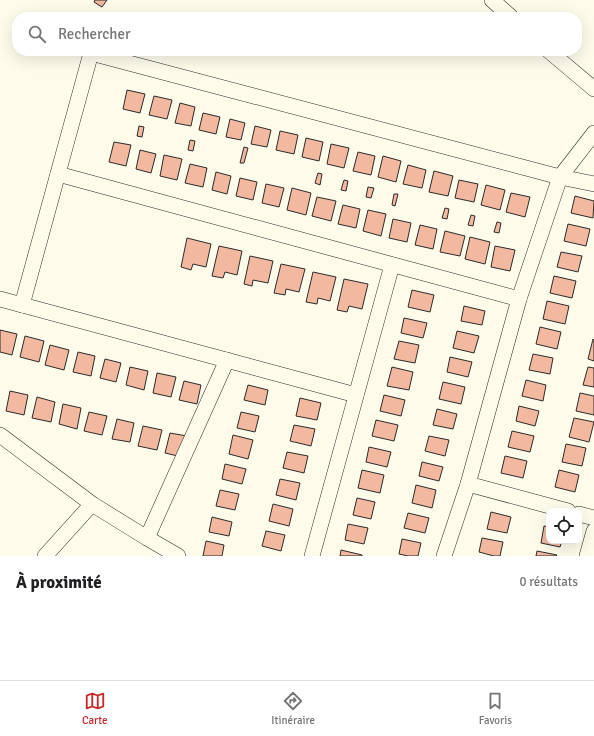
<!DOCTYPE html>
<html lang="fr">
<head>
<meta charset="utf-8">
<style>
	body { margin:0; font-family:Signika,sans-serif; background:#f2f2f2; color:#202124 }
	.controls { position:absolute; right:12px; bottom:12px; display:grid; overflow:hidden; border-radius:8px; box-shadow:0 4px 16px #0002 }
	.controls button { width:36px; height:36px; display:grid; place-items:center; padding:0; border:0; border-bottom:1px solid #e0e0e0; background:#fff; color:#202124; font:20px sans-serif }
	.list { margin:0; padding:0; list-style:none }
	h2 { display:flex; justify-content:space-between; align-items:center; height:52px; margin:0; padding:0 16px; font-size:17px }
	h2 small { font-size:13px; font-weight:400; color:#757577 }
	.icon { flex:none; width:22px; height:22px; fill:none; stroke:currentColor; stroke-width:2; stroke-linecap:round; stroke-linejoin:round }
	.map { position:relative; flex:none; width:594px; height:556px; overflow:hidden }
	.search { position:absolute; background:#fff; box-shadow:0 4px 16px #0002; left:12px; right:12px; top:12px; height:44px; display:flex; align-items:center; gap:10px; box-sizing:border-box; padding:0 14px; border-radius:16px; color:#757577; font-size:15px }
	.sheet { height:124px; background:#fff }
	nav { display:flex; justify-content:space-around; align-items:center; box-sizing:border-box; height:56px; border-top:1px solid #e0e0e0; background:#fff; font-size:11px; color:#757577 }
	nav a { display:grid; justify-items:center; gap:2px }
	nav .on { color:#c62828 }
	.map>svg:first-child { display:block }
	.building { fill:#f2b8a0; stroke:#2b2b2b }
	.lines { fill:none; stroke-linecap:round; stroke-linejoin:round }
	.minor-casing { stroke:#2b2b2b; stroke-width:16 }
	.minor { stroke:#fdfbea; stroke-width:15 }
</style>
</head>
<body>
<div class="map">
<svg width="594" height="556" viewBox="0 0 594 556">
	<rect width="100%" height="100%" fill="#fdfbea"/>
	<g class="building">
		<polygon points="95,0 107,0 102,7 94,2"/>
		<polygon points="127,90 145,94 140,113 123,109"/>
		<polygon points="154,96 172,100 167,119 149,115"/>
		<polygon points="180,103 195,107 191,126 175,123"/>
		<polygon points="203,113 220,117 216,134 199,130"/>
		<polygon points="230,119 245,123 241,140 226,137"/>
		<polygon points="139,126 144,127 142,137 137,136"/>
		<polygon points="255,126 271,130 267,147 251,144"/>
		<polygon points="280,131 298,135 294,154 276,150"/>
		<polygon points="306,138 323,142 319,161 302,157"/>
		<polygon points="190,140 195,141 193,151 188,150"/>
		<polygon points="114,142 131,145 126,166 109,162"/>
		<polygon points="331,144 349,148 344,168 327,164"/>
		<polygon points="244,147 248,148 244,163 240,163"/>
		<polygon points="140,150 156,154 151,173 136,169"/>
		<polygon points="358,152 375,156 371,175 353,171"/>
		<polygon points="164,155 182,159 177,180 160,176"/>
		<polygon points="383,156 401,161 396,182 378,177"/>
		<polygon points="190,164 207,168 203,187 185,183"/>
		<polygon points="408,165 426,170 422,188 403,184"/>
		<polygon points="434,171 453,176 448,196 429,192"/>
		<polygon points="216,172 231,176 227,194 212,190"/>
		<polygon points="318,173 322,174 320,185 315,183"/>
		<polygon points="240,178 257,182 253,200 236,196"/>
		<polygon points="344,180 348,181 346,191 341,190"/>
		<polygon points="459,180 478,184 474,202 455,198"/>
		<polygon points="266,184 284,188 279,207 262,203"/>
		<polygon points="486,185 505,190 500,210 481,205"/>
		<polygon points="368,187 374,188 371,198 366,197"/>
		<polygon points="292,188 311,193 306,215 287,210"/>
		<polygon points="511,193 530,197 525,217 506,212"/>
		<polygon points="394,194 398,194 395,206 392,205"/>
		<polygon points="575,196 594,201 593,218 571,213"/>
		<polygon points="317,197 336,201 331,221 312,216"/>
		<polygon points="343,205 360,209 356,228 338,224"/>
		<polygon points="445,208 449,209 447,219 442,218"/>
		<polygon points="368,210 386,214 381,236 363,231"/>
		<polygon points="471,215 475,216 473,226 468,225"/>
		<polygon points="393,219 411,223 407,242 389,238"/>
		<polygon points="497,222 501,223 499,233 494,232"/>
		<polygon points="568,224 590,229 586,246 564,241"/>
		<polygon points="420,225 437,229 433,249 415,245"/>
		<polygon points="445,231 465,236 460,256 440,252"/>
		<polygon points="470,237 490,242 485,264 465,259"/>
		<polygon points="187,238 211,244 206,267 193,264 191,270 181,267"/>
		<polygon points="219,246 242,251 237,275 225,272 223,278 212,276"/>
		<polygon points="495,246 515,250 510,271 491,267"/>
		<polygon points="561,252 582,256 578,272 557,267"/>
		<polygon points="250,256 273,261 268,283 253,280 252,286 244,284"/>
		<polygon points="281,264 305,269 299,292 286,289 285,295 274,293"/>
		<polygon points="313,272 336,277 330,301 318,298 317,304 306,302"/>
		<polygon points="554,276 576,281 572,298 550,293"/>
		<polygon points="344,279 368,284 362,309 349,306 347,312 337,310"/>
		<polygon points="412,290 434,295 430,312 408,307"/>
		<polygon points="547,301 569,306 565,324 543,319"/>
		<polygon points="464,306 485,311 482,325 461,321"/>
		<polygon points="404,318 427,323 423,338 401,333"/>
		<polygon points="540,327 561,332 557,349 536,344"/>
		<polygon points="0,330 17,334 12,355 0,352"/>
		<polygon points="457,331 479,336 474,353 453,348"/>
		<polygon points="25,336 44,341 39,362 20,357"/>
		<polygon points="593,339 594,340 594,361 588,359"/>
		<polygon points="399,341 419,345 415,363 394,359"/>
		<polygon points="50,345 69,350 64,370 45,365"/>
		<polygon points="78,352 95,356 91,376 73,372"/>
		<polygon points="533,354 553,358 550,374 529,370"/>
		<polygon points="450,357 472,362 468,377 447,372"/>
		<polygon points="105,359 121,363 116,382 100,378"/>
		<polygon points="130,367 148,371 144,390 126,385"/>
		<polygon points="392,367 413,372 409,390 387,386"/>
		<polygon points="588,367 594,368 594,387 583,385"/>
		<polygon points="157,373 176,377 171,397 153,393"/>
		<polygon points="526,380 546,385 543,401 522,396"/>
		<polygon points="184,381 201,385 197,404 179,400"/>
		<polygon points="443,382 465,387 461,404 439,399"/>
		<polygon points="248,385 268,390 265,405 244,400"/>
		<polygon points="10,391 28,395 24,415 6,411"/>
		<polygon points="580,393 594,396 594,415 576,411"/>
		<polygon points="384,395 405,400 401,416 380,411"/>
		<polygon points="37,397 55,402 51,422 32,418"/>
		<polygon points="300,398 321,403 317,420 296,416"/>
		<polygon points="63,404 81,408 77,429 59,424"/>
		<polygon points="519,406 539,411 535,426 516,421"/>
		<polygon points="437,409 457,414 453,429 433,425"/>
		<polygon points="89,412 107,416 102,435 84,431"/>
		<polygon points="241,412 259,416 255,432 237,428"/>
		<polygon points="574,418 594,422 589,442 569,437"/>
		<polygon points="117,419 134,423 130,442 112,439"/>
		<polygon points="376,420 398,425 394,441 372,436"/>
		<polygon points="294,425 315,429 311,446 290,441"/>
		<polygon points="143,426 162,430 157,450 138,446"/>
		<polygon points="512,431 534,436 530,452 508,447"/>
		<polygon points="170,433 187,436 182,457 165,453"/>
		<polygon points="233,435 253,440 248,459 229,454"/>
		<polygon points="429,436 449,440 445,456 425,451"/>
		<polygon points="566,444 586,448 582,466 562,462"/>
		<polygon points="369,447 391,452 387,467 366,462"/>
		<polygon points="287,452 308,456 304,473 283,468"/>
		<polygon points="505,456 527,461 523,478 501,473"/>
		<polygon points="422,462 443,467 439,481 419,476"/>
		<polygon points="225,464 246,469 242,484 222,479"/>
		<polygon points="362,470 384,475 380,493 358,488"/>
		<polygon points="559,470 579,475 575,492 555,487"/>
		<polygon points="280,479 300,483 296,500 276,495"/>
		<polygon points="416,485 436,490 432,508 412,503"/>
		<polygon points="220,490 239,494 235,510 216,506"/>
		<polygon points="357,498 375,502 371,519 353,515"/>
		<polygon points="273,504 293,509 289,526 269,521"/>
		<polygon points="491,512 511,517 507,533 487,529"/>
		<polygon points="408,513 429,518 425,533 404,528"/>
		<polygon points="212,517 232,522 229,536 209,532"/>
		<polygon points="348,524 368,528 364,544 345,540"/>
		<polygon points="544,526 549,527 549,541 562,541 560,547 541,543"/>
		<polygon points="266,531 285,535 281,551 262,546"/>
		<polygon points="482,538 503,542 500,556 494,556 479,552"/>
		<polygon points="402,539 421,543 418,556 408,556 399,554"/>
		<polygon points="206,541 224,545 222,556 203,556"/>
		<polygon points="341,550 362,555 362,556 340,556"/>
		<polygon points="537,551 557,555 556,556 536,556"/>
	</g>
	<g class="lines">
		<g class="minor-casing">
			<g id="minor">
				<polyline points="492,0 511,17"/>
				<polyline points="549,51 594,89"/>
				<polyline points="58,174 519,299"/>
				<polyline points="0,299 356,395"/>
				<polyline points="22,305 91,53 560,177 594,184"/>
				<polyline points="0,435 92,504 147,538 178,556"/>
				<polyline points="468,484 568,511"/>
				<polyline points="579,514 594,518"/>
				<polyline points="147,538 227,360"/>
				<polyline points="45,556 92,504"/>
				<polyline points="312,556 392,265"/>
				<polyline points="444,556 468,484 519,299 560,177 594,133"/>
				<polyline points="587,556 594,531"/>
			</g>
		</g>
		<use href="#minor" class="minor"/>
	</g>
</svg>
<div class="controls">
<button><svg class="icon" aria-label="locate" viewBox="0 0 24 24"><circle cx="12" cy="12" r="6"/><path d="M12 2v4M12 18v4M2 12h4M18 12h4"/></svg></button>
</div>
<div class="search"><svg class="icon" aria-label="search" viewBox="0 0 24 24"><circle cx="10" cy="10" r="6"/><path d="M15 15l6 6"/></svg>Rechercher</div>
</div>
<section class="sheet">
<h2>À proximité<small>0 résultats</small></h2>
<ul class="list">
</ul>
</section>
<nav>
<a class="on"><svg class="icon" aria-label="map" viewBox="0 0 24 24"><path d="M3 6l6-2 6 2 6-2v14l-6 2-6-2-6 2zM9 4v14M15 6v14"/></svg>Carte</a>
<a><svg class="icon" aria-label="directions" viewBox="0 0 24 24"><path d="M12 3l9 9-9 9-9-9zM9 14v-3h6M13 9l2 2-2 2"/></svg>Itinéraire</a>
<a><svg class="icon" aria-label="saved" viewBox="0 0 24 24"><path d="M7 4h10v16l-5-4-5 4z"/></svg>Favoris</a>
</nav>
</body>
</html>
